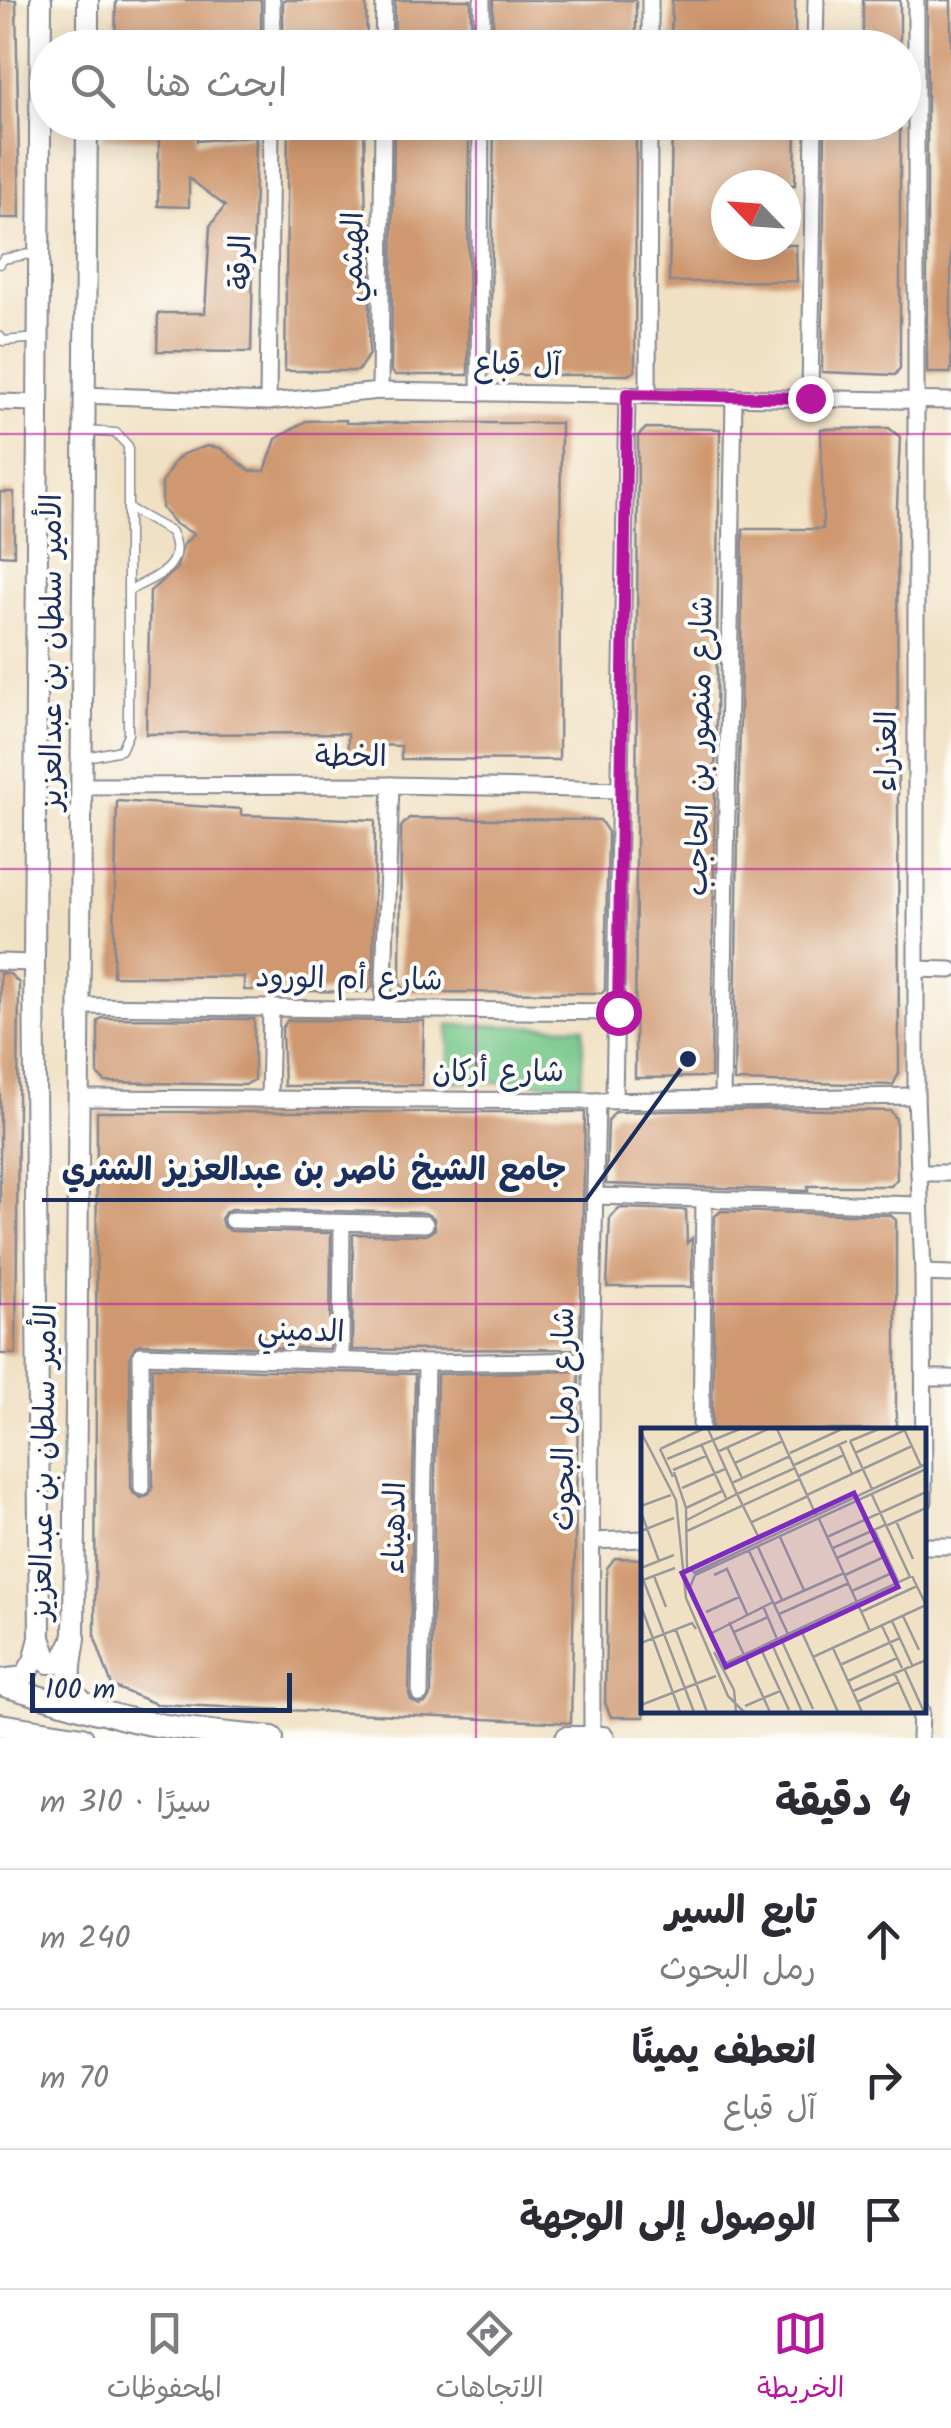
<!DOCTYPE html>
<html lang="ar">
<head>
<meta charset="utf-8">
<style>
	body { margin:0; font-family:Kalam,"Playpen Sans Arabic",sans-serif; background:#f7f7f7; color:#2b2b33; direction:rtl }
	.compass { position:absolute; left:711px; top:170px; width:90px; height:90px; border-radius:50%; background:#fff; box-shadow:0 5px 25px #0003; rotate:295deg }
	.scale { position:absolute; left:30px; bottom:25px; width:262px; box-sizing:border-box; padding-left:10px; border:5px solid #1b2f5e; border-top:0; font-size:28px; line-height:35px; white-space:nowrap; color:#1b2f5e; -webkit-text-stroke:8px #fdfcf7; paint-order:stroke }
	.stop { position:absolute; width:30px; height:30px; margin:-22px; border:8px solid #b5179e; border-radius:50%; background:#fff }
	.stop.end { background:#b5179e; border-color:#fff; box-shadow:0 2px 10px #0008 }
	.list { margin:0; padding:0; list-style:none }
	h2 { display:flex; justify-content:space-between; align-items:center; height:130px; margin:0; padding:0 40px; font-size:42px }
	h2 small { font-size:32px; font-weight:400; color:#7c7c81 }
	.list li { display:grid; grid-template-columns:65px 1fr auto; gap:30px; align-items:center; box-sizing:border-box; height:140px; padding:0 40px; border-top:2px solid #e1e1e2 }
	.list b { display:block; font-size:38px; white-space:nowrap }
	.list p { margin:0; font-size:32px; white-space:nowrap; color:#7c7c81 }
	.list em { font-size:32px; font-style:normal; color:#7c7c81 }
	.icon { flex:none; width:55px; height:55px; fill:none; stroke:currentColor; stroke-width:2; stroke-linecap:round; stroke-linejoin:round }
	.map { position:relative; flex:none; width:951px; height:1738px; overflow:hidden; direction:ltr }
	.search { position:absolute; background:#fff; box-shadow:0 5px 25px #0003; left:30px; right:30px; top:30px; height:110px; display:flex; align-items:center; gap:25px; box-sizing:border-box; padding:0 35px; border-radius:55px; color:#7c7c81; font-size:38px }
	.sheet { height:550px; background:#fff }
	nav { display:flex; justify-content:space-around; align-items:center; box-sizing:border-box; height:140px; border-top:2px solid #e1e1e2; background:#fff; font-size:28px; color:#7c7c81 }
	nav a { display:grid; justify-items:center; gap:5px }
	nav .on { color:#b5179e }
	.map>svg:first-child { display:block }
	.green { fill:#76c88a; stroke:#487c74; stroke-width:2.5 }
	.building { fill:#cf9870 }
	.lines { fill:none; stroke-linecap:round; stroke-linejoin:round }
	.lane-casing { stroke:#868891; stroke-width:11 }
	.street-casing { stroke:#868891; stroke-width:19 }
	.secondary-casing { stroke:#868891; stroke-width:24 }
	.primary-casing { stroke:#868891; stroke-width:26 }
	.lane { stroke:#fff; stroke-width:8 }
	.street { stroke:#fff; stroke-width:15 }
	.secondary { stroke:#fff; stroke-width:20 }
	.primary { stroke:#fff; stroke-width:22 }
	.route { stroke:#b5179e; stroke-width:12 }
	.grid { fill:none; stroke:#b5179e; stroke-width:2.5; stroke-opacity:0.55 }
	.labels { text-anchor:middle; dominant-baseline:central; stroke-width:8; stroke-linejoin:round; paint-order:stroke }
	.street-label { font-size:30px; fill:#1b2f5e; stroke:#fdfcf7 }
	.inset-road { fill:none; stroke:#9b9a9b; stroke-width:2.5 }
	.view { fill:#7b2cbf; fill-opacity:0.15; stroke:#7b2cbf; stroke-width:5 }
	.inset-edge { fill:none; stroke:#1b2f5e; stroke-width:5 }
	.leader { fill:none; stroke:#1b2f5e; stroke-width:4 }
	.callout-dot { fill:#1b2f5e; stroke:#fdfcf7; stroke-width:4 }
	.callout-label { font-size:32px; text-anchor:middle; font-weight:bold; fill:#1b2f5e; stroke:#fdfcf7; stroke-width:8; stroke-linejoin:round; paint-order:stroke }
</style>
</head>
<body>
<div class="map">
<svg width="951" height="1738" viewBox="0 0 951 1738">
	<rect width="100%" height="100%" fill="#fdfcf7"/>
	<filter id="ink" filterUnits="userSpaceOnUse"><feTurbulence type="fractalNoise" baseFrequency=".01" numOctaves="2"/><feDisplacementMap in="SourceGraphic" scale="20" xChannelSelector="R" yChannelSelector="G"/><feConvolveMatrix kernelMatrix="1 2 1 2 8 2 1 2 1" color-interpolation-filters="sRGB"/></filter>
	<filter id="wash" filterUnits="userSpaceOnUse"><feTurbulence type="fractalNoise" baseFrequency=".0048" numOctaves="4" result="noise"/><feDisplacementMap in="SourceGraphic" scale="40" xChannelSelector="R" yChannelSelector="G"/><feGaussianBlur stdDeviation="2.25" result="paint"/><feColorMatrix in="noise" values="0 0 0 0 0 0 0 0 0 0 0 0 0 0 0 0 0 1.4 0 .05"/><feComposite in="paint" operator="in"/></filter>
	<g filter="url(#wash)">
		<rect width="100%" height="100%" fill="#f1e1c4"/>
		<polygon class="green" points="449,1025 584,1027 581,1084 449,1081"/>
		<g id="blocks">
			<g class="building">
				<polygon points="0,0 16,0 20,218 0,218"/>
				<polygon points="116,0 261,0 261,48 115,48"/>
				<polygon points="283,0 366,0 367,48 283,48"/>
				<polygon points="395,0 471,0 471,48 394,48"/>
				<rect x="493" y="0" width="143" height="48"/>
				<polygon points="672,0 795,0 795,48 671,48"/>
				<rect x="863" y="0" width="37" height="48"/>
				<rect x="927" y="0" width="24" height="373"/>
				<polygon points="104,122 198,122 197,141 256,136 251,352 157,351 158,313 205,313 210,226 225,206 189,178 189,207 158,206 159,139 104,139"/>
				<polygon points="288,122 364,122 366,224 371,224 369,354 358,371 285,371"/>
				<polygon points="394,122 469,122 468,375 395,375 391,371"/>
				<polygon points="494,122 636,122 635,371 628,375 497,375 490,367"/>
				<polygon points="672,122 796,122 795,185 726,185 726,245 796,245 797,281 669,282"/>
				<polygon points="825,122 900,122 900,368 895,375 822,372"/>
				<polygon points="346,420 346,423 561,423 559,760 401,759 401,746 377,745 376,758 348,758 348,733 146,734 150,591 177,568 183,545 194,534 175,524 162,508 162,483 174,462 183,454 207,446 220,448 250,471 265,471 276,439 306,421"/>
				<polygon points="646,428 720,429 711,1077 635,1078 638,436"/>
				<polygon points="889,428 900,437 897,507 899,1073 893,1085 734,1081 743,529 823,529 821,429"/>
				<polygon points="0,492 14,492 14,556 0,555"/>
				<polygon points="117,801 241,809 241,815 375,820 373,986 367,992 244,990 244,977 113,976"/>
				<polygon points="409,818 600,820 608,832 605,990 602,993 408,992 400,984 401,827"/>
				<polygon points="0,973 10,974 19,983 16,1354 0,1354"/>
				<polygon points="102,1018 254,1019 254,1080 245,1085 105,1082 98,1075 98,1021"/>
				<polygon points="288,1020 424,1021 422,1085 284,1086 282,1028"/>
				<polygon points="774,1109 891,1111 896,1119 897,1179 891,1186 808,1186 808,1191 606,1184 608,1121 615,1112"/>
				<polygon points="97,1112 585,1112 580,1349 352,1350 353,1234 426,1235 435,1229 434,1218 425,1213 232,1209 226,1211 221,1219 223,1226 231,1231 331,1233 330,1349 141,1344 135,1346 130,1355 131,1487 133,1493 141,1498 148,1496 153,1487 152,1367 415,1374 409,1694 411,1700 419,1705 426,1703 431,1694 437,1374 579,1371 571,1723 156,1704 112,1686 95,1638"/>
				<polygon points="619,1208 686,1210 687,1243 692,1238 692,1287 607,1287 610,1217"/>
				<polygon points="721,1211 890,1215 896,1220 896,1430 712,1430 715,1216"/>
				<polygon points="615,1558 644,1559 644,1717 611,1717 605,1703 607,1568"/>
			</g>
		</g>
	</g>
	<g filter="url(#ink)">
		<use href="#blocks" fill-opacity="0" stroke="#868891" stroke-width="2.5"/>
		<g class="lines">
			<g class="lane-casing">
				<g id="lane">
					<polyline points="0,264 3,259 35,253"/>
					<polyline points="0,336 3,341 38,338"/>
					<path d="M128,508L171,532C188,568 154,577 128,591"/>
					<polyline points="82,758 121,750 128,734 128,446 116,433 85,431"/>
				</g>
			</g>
			<g class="street-casing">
				<g id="street">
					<polyline points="916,0 916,1096 923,1273 924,1501"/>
					<polyline points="272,48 272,0"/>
					<polyline points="383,48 384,0"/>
					<polyline points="482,48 482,0"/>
					<polyline points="650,48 650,0"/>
					<polyline points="815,48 816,0"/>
					<polyline points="380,391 383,122"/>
					<polyline points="479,393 481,122"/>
					<polyline points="648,394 649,122"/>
					<polyline points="83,395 268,402 380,391 951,401"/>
					<polyline points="810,398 814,122"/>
					<polyline points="0,402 38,403"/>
					<polyline points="268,402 271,122"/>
					<polyline points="82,786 391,785 620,790"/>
					<polyline points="0,962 34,963"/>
					<polyline points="916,969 951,970"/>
					<polyline points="80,1006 618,1012"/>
					<polyline points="383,1009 391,785"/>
					<polyline points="80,1098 597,1101 916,1096"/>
					<polyline points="722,1098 734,396"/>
					<polyline points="269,1099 271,1006"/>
					<polyline points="614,1100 627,394"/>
					<polyline points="919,1173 951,1173"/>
					<polyline points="595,1196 919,1205"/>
					<polyline points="232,1220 425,1224"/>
					<polyline points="923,1273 951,1274"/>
					<polyline points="341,1360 342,1223"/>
					<polyline points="925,1378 951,1378"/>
					<polyline points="701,1430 704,1199"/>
					<polyline points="142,1487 141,1355 426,1363 591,1360"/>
					<polyline points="592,1541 644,1539"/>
					<polyline points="924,1546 951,1546"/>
					<polyline points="420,1694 426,1363"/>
					<polyline points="592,1738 591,1360 597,1101"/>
					<polyline points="920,1738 921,1710"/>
				</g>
			</g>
			<g class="secondary-casing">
				<g id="secondary">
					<polyline points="41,0 34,963 40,1638 49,1663 61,1663 74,1638 87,122"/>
					<polyline points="88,48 88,0"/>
					<polyline points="0,1680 24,1677 34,1661 40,1638"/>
					<polyline points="0,1685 97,1713"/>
				</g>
			</g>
			<g class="primary-casing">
				<g id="primary">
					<path d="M74,1638C72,1655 66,1675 73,1691C89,1726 234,1734 272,1738"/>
					<polyline points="0,1725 82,1738"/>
					<polyline points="567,1738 603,1738"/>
				</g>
			</g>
			<use href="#lane" class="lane"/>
			<use href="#street" class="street"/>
			<use href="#secondary" class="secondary"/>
			<use href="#primary" class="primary"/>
		</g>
	</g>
	<g class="lines" filter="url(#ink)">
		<polyline class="route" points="618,1012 627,394 810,398"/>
	</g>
	<path class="grid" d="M476,0V48M476,122V1738M0,434H951M0,869H951M0,1304H951"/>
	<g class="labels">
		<g class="street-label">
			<text transform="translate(354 257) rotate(-89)">الهيثمي</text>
			<text transform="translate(242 262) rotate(-89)">الرقة</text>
			<text transform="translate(517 366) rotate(1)">آل قباع</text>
			<text transform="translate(53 652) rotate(-90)">الأمير سلطان بن عبدالعزيز</text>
			<text transform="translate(701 746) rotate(-89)">شارع منصور بن الحاجب</text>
			<text transform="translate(888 751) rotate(-90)">العذراء</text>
			<text x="351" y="758">الخطة</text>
			<text transform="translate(349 980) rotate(1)">شارع أم الورود</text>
			<text x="498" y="1073">شارع أركان</text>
			<text transform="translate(301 1332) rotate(2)">الدميني</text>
			<text transform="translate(565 1419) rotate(-90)">شارع رمل البحوث</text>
			<text transform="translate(45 1462) rotate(-89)">الأمير سلطان بن عبدالعزيز</text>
			<text transform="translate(396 1528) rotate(-89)">الدهيناء</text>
		</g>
	</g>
	<g transform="translate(641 1428)">
		<rect width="285" height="285" fill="#f1e1c4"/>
		<path class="inset-road" d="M67,1L96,66L154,40M136,1L175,87M263,1L280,38M0,4L35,72L45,170L87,268L103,284M209,13L231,61M209,13L238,1M60,16L86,72M198,16L211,46M86,19L101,50M19,21L62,1M19,21L32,49M76,24L127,1M149,25L201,1M214,25L264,2M26,31L99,1M94,35L142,13M153,37L206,13M32,42L65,28M33,44L45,80L46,140L53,144M158,48L203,27M91,55L149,28M41,60L84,41M166,67L271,18M0,78L30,67M45,80L81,63M0,84L18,133M178,91L229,203M46,92L96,66L119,112M255,93L272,131M111,94L167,68M245,98L285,80M233,101L257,153M0,103L33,90M46,103L159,51M139,109L163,162M186,109L285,64M117,119L141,172M192,120L244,97M108,123L147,206M196,130L237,111M0,140L33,127M52,145L285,36M0,146L53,284M54,147L285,41M54,147L49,159L79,226M73,147L86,141L106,186M204,147L245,128M13,148L25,179M271,148L285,177M2,152L34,140M211,163L253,144M133,176L203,145M0,178L39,284M122,178L136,211M65,184L98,169M220,184L276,158M138,186L208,155M262,188L278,222M251,193L272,239M88,194L129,284M241,198L261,240M159,200L197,284M35,202L66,284M93,204L127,189M69,206L132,174M139,209L172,281M130,214L161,284M0,215L51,195L55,201M119,219L148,282M192,220L221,284M73,224L93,262L95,284M172,229L285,177M83,236L269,149L231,67M199,237L259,210M264,242L283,284M253,244L271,284M207,253L256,230M212,263L285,232M216,274L258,254M0,277L75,248M104,278L139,263"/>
		<path class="view" d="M213,65L257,159L85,239L41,145Z"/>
		<rect width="285" height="285" class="inset-edge"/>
	</g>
	<path class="leader" d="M688 1059L586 1200H42"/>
	<circle class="callout-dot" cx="688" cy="1059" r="10"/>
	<g class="callout-label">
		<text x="314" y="1180">جامع الشيخ ناصر بن عبدالعزيز الشثري</text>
	</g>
</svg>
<svg class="compass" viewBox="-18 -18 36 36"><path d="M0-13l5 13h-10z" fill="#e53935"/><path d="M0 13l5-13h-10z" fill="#7c7c81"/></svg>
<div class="scale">100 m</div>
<div class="stop" style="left:618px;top:1012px"></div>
<div class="stop end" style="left:810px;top:398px"></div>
<div class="search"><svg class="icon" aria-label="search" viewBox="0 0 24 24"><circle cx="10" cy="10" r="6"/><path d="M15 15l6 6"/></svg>ابحث هنا</div>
</div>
<section class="sheet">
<h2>4 دقيقة<small>سيرًا · 310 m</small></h2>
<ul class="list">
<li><svg class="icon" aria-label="ahead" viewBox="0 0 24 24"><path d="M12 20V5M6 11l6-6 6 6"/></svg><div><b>تابع السير</b><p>رمل البحوث</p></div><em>240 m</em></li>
<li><svg class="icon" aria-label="right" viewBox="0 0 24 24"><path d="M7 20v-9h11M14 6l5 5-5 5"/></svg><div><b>انعطف يمينًا</b><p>آل قباع</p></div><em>70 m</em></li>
<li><svg class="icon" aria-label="arrive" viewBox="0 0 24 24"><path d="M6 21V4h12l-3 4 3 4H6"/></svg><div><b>الوصول إلى الوجهة</b></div></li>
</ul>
</section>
<nav>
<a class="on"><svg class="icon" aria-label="map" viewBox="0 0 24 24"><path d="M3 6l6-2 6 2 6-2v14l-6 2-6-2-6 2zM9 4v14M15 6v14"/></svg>الخريطة</a>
<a><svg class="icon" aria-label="directions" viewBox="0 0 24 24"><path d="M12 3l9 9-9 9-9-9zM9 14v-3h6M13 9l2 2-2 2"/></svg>الاتجاهات</a>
<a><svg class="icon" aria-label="saved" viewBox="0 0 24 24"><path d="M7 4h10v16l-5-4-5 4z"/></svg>المحفوظات</a>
</nav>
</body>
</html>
